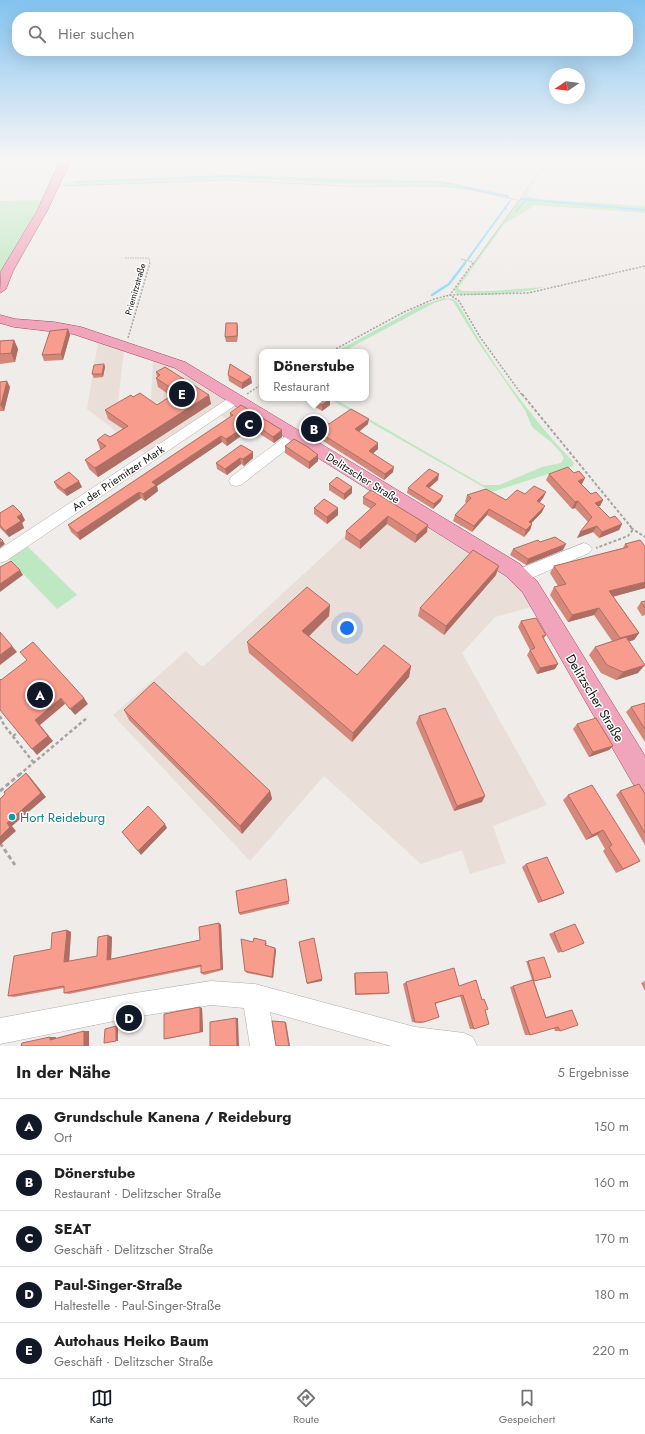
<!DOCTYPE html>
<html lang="de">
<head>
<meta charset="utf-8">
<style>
	body { margin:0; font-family:Jost,sans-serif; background:#f2f2f2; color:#222 }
	.compass { position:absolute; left:549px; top:68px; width:36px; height:36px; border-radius:50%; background:#fff; box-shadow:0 4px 16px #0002; rotate:257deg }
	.you { position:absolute; left:347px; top:628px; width:14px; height:14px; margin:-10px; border:3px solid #fff; border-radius:50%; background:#1a73e8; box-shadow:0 0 0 6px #1a73e833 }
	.badge { display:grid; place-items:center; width:26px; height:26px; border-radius:50%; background:#111827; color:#fff; font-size:13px; font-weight:700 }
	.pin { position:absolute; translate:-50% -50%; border:2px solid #fff; box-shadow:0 1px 4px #0006 }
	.popup { position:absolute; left:259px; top:349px; width:110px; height:52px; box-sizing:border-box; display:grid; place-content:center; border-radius:8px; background:#fff; filter:drop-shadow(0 1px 3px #0005); font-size:13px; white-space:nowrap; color:#767676 }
	.popup b { font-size:15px; color:#222 }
	.popup::after { content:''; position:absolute; left:50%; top:100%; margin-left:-8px; border:8px solid transparent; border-top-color:#fff }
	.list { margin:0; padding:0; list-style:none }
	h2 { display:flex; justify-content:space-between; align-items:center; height:52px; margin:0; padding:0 16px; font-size:17px }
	h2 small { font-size:13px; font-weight:400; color:#767676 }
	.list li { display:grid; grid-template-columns:26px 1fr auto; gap:12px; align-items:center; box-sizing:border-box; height:56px; padding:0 16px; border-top:1px solid #e0e0e0 }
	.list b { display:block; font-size:15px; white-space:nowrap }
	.list p { margin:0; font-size:13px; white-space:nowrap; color:#767676 }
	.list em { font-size:13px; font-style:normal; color:#767676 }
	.icon { flex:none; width:22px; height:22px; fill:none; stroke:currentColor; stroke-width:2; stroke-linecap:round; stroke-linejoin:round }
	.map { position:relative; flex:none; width:645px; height:1046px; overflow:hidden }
	.search { position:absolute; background:#fff; box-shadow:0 4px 16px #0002; left:12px; right:12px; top:12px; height:44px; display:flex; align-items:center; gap:10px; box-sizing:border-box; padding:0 14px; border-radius:16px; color:#767676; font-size:15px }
	.sheet { height:332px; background:#fff }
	nav { display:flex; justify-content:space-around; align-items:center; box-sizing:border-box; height:56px; border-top:1px solid #e0e0e0; background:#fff; font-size:11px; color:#767676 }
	nav a { display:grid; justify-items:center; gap:2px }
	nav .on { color:#111827 }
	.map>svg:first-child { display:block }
	.built { fill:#e9dfd8 }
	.green { fill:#bee8c2 }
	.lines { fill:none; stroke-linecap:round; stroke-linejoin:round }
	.stream-far1 { stroke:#8bdafa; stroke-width:2 }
	.stream { stroke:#8bdafa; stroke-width:2.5 }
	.minor-casing { stroke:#b1adab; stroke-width:1 }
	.major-casing { stroke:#9e4b64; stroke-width:1 }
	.path-far4 { stroke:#a7a4a2; stroke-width:1; stroke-dasharray:1.5 1; stroke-linecap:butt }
	.path-far3 { stroke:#a7a4a2; stroke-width:1.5; stroke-dasharray:2 1.5; stroke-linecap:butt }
	.path-far2 { stroke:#a7a4a2; stroke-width:2; stroke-dasharray:3 2; stroke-linecap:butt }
	.path-far1 { stroke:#a7a4a2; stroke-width:2.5; stroke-dasharray:3.5 2.5; stroke-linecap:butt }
	.path { stroke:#a7a4a2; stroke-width:3; stroke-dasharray:4.5 3; stroke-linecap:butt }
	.minor { fill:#fff; fill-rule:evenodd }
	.major { fill:#f1a5bc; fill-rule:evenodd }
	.wall { fill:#d5877a }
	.shaded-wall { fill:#ae6e63 }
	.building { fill:#f89d8e; stroke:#ae6e63 }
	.culture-dot { fill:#0f9aa8; stroke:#fff; stroke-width:1.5 }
	.labels { text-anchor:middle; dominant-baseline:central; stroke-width:3; stroke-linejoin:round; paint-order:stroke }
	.far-street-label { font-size:9px; fill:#151413; stroke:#fff }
	.street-label { font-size:11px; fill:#151413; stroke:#fff }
	.near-street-label { font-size:13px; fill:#151413; stroke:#fff }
	.near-culture-label { font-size:13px; fill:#0d838f; stroke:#fff; text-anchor:start }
</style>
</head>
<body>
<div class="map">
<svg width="645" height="1046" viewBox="0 0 645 1046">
	<rect width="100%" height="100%" fill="#efece9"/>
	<g class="built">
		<polygon points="98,342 124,350 118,402 151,399 153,359 174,367 273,429 258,439 214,411 146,454 87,409"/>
		<polygon points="385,499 516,583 532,607 495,617 462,653 547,805 493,826 506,863 470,874 462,850 421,864 324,776 250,861 113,715 186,651 201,666 205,665"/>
	</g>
	<g class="green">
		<polygon points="237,175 438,181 460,184 462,187 343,184 228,179 61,186 63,182"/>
		<polygon points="537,179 526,196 538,199 645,206 645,209 522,199"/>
		<polygon points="42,200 2,269 0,273 0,201"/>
		<path d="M519,200H524L516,211L527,200L645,211V213L534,205L528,210L505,223L458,288L462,291H490L544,287C529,293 470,298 455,293V289Z"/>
		<path d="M443,298L453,299L458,303C489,361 529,415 574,463L573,466L492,492L328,398H333L483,485H499L542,467L561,463L564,458L561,453L552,443L532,427L525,410L478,342L453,301L447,299L434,303L348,349L340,352H335L420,306Z"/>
		<polygon points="26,545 77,595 57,609 8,558"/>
	</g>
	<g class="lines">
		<g class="stream-far1">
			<polyline points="75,182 229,176 343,181 440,182 508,196"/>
			<polyline points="521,199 645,210"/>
			<polyline points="505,208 510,201"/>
			<polyline points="516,211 526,200"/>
			<polyline points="468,259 505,208 506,209"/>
			<polyline points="464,264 466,261"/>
		</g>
		<polyline class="stream" points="432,295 449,284 465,263"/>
		<g class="minor-casing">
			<g id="minor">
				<polygon points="236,395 242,399 240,402 6,561 0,563 0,549 232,396"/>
				<polygon points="295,432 300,433 302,436 300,439 241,485 236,486 231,485 229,481 231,477 290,433"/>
				<polygon points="584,543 589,545 592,549 589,553 520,583 514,581 512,576 514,571"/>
				<polygon points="211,981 255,984 415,1027 464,1033 473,1037 477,1046 391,1046 270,1012 276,1046 250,1046 244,1008 211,1005 129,1018 0,1044 0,1018 129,994"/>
			</g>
		</g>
		<g class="major-casing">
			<g id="major">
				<polygon points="61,160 71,160 47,211 13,271 6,289 0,293 1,271 37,211"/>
				<polygon points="0,315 15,319 54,322 81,327 185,362 520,564 537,581 645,756 645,793 636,789 523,593 506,576 175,368 73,334 14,327 0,323"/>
			</g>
		</g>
		<g class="path-far4">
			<polyline points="64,186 227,180 343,186 441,186 468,189 517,200"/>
			<polyline points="125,258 149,258 150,264"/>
			<polyline points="461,259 473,262"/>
			<polyline points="473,264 548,160"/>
		</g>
		<g class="path-far3">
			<polyline points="473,263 450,295 459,301 480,337 522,395"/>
			<polyline points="128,338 150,263"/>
			<polyline points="330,352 404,312 434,299 450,295 528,293 645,266"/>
			<polyline points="247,394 262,384"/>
		</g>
		<g class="path-far2">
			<polyline points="522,394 631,527 632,531 628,536 596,548"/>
			<polyline points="631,528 645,537"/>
		</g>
		<g class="path-far1">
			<polyline points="0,716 4,725 34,763"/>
			<polyline points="13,736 19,732"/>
			<polyline points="19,775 88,717"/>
		</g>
		<g class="path">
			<polyline points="0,791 20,774"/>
			<polyline points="0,843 15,865"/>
		</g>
		<use href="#minor" class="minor"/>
		<use href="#major" class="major"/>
	</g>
	<g class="wall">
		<polygon points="237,323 238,329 237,342 226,342 225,337"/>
		<polygon points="68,329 70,335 63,360 44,361 42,355"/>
		<polygon points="14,340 18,349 15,362 0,364 0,341"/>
		<polygon points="104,364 105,367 103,377 94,378 92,374"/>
		<polygon points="156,372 209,395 211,404 98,477 89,469 85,460 102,449 100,449 97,440 110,437 123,429 108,419 105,410 157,405 171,396 158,387 156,378 157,377"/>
		<polygon points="228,375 252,383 242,389 229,381"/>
		<polygon points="0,382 10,387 4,411 0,411"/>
		<polygon points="300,398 329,398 330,405 322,411"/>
		<polygon points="230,413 282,437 274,443 260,434 256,436 248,431 227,446 222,442 157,486 158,491 145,501 141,498 80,540 71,532 68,525 230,417"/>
		<polygon points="329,424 368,424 359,432 378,443 378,449 373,453 393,472 384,480 317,437 314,438 301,430 301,425"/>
		<polygon points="285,446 318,455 318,461 309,469 285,453"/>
		<polygon points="253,452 253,458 244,466 241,464 227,475 217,469 216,463"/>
		<polygon points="549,474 582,484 581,485 591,494 603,500 600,506 598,506 610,518 622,524 619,530 599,538 593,532 577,538 588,522 575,508 572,509 546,480"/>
		<polygon points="438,480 429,488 441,501 433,509 407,493 408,488"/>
		<polygon points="54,482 82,487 67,496 57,488"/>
		<polygon points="329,484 352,487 352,493 344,500 329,490"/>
		<polygon points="546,492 543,498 539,503 542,512 531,523 532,524 530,530 524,537 487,515 472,532 453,521 455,515 467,503 465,502 467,495 506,500 525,494"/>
		<polygon points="363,497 427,532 415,543 387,524 360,549 345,539 346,531 371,509 363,504"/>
		<polygon points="314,508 338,508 338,515 327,524 314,514"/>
		<polygon points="0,513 25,520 22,523 24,528 9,537 0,528"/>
		<polygon points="640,540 645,588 613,596 639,633 634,640 629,641 638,673 616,680 601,673 589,655 595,647 612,641 594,615 568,622 550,595 554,587 558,586 550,573 554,566 623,548 625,544"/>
		<polygon points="540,542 563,550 526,565 510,555 513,549"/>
		<polygon points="496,575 444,635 418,616 420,608"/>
		<polygon points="645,601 645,615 642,616 637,608 641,602"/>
		<polygon points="330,605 329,616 309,636 357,675 411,666 409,677 352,742 249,653 247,642"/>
		<polygon points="521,621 546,635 544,638 555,669 537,674 527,655 530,650 518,627"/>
		<polygon points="645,703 645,742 626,712 631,707"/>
		<polygon points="124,710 270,791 272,799 242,834 129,720"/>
		<polygon points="419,716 482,802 454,811 416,723"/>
		<polygon points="577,724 613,746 609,750 589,757 573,729"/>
		<polygon points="620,791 645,794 645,845 616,795"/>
		<polygon points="568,795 640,861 616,873 603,851 605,849 597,835 586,840 563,800"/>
		<polygon points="526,864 564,893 560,895 538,903 522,867"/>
		<polygon points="286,882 289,904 240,915 239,913"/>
		<polygon points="219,923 221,925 223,970 204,975 201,973 201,967 69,994 64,993 64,988 14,997 8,996 51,949 67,930 71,932 69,961 97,956 108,935 112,937 111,959 200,940"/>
		<polygon points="554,932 584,943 558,953 549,934"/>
		<polygon points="253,942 267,943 266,945 275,948 276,950 273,978 247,973 245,971"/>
		<polygon points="526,961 528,961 551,977 534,981 546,1017 567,1011 572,1010 560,1031 555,1031 554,1028 530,1035 525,1035 510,987 532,980"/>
		<polygon points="355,973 389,993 387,994 355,995 354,974"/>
		<polygon points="645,981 645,991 641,983"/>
		<polygon points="406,982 459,986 485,1010 474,1029 470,1029 460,996 435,1004 424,1022 421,1023 412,1022 403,984"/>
		<polygon points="202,1008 203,1032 167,1039 164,1039"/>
	</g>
	<g class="shaded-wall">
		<polygon points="237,323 238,329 237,342"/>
		<polygon points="68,329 70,335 63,360 61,354"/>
		<polygon points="14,340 18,349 15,362 11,353"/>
		<polygon points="104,364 105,367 103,377 102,374"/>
		<polygon points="251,377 252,383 242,389 242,383"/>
		<polygon points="7,381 10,387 4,411 1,405"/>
		<polygon points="209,395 211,404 98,477 95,468"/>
		<polygon points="330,399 330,405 322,411 322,405"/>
		<polygon points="369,419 368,424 354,435 355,429"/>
		<polygon points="248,425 248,431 227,446 226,439"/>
		<polygon points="259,427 260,434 256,436 256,430"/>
		<polygon points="282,430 282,437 274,443 273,437"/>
		<polygon points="317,431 317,437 314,438 314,433"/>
		<polygon points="221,436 222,442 157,486 158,491 145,501 143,494 152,482"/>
		<polygon points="378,443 378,449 369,457 369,451"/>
		<polygon points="253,452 253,458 244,466 243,459"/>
		<polygon points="318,455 318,461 309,469 309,462"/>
		<polygon points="240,458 241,464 227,475 225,469"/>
		<polygon points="394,467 393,472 384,480 385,474"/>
		<polygon points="439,474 438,480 425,491 426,486"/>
		<polygon points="585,478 582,484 575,487 578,481"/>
		<polygon points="79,481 82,487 67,496 64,490"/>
		<polygon points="352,487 352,493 344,500 344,494"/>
		<polygon points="139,492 141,498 80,540 77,533"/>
		<polygon points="546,492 543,498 535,508 537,501"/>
		<polygon points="443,496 441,501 433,509 434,504"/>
		<polygon points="603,500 600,506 592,509 595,503"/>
		<polygon points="578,501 575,508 572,509 575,502"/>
		<polygon points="545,506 542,512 527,528 529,522"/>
		<polygon points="338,508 338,515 327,524 327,517"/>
		<polygon points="489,509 487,515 472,532 474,526"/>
		<polygon points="22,514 25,520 22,523 24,528 9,537 5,531 17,517"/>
		<polygon points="388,516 387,524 360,549 360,541"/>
		<polygon points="532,524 530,530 524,537 526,530"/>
		<polygon points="622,524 619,530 599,538 602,532"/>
		<polygon points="428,525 427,532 415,543 417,535"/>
		<polygon points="597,526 593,532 577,538 580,532"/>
		<polygon points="3,541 5,544 0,548 0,543"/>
		<polygon points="566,544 563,550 526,565 528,559"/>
		<polygon points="499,566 496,575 444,635 446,626"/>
		<polygon points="20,570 23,575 0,592 0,584"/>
		<polygon points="645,582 645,588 605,599 609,591"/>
		<polygon points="330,605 329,616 303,642 302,631"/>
		<polygon points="599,608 594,615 568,622 572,615"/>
		<polygon points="639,633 634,640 615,645 620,638"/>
		<polygon points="12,646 17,652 0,665 0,655"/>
		<polygon points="558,664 555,669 537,674 540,668"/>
		<polygon points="645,665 638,673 616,680 623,672"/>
		<polygon points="411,666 409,677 352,742 353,733"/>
		<polygon points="61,698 65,704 40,725 53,741 37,755 32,749 35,720"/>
		<polygon points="84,698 88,704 75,715 70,709"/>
		<polygon points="613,746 609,750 589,757 593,752"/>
		<polygon points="26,773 30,777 46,797 12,826 16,831 0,845 0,837 7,823"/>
		<polygon points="270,791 272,799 242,834 240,826"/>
		<polygon points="485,796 482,802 454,811 457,806"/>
		<polygon points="165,824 167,828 141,855 138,851"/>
		<polygon points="603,830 597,835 586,840 592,835"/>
		<polygon points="640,861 633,865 616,873 623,869"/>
		<polygon points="564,893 560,895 538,903 542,901"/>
		<polygon points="219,923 221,925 223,970 221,969"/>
		<polygon points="67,930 71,932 69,964 64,962"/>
		<polygon points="108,935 112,937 111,962 107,960"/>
		<polygon points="275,948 276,950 273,978 272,977"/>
		<polygon points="322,979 322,981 307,984 307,983"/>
		<polygon points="200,1007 202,1008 203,1032 200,1032"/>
		<polygon points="236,1018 238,1018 239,1046 237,1046"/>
		<polygon points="285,1022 286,1022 290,1046 289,1046"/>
		<rect x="116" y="1026" width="2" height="15"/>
		<rect x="84" y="1031" width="5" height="15"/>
		<polygon points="50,1037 56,1037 55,1040 50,1040"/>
	</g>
	<g class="building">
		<polygon points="226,323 237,323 237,336 225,337"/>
		<polygon points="68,329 61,354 42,355 50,331"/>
		<polygon points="14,340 11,353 0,354 0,341"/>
		<polygon points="104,364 102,374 92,374 94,365"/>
		<polygon points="230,364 251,377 242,383 228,375"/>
		<polygon points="165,367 209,395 95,468 85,460 106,446 97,440 105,434 110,437 128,426 105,410 131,395 133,397 140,393 157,405 177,392 156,378 160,375 156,372"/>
		<polygon points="7,381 1,405 0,405 0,382"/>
		<polygon points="310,398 329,398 330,399 322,405"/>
		<polygon points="241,405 282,430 273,437 259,427 256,430 248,425 226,439 221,436 152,482 156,485 143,494 139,492 77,533 68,525 233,415 230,413"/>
		<polygon points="351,409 369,419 355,429 378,443 369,451 394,467 385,474 317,431 314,433 301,425 314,415 329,424"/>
		<polygon points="294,439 308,447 318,455 309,462 285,446"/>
		<polygon points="241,445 253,452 243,459 240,458 225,469 216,463"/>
		<polygon points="568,467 574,473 579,471 585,478 578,481 591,494 596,492 603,500 595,503 610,518 615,516 622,524 602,532 597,526 580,532 592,517 578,501 575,502 549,474"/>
		<polygon points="429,469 439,474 426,486 443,496 434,504 408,488"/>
		<polygon points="69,472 79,481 64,490 54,482"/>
		<polygon points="337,477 352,487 344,494 329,484"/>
		<polygon points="534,486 546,492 537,501 545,506 529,522 532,524 526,530 489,509 474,526 455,515 471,498 467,495 486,489 506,500 517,490 525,494"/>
		<polygon points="371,490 428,525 417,535 388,516 360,541 346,531 376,504 363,497"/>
		<polygon points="324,499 338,508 327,517 314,508"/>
		<polygon points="13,505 22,514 17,517 21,521 5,531 0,525 0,513"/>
		<polygon points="555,537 566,544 528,559 513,549 538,540 540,542"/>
		<polygon points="0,538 3,541 0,543"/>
		<polygon points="640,540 645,546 645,582 609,591 639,633 620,638 599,608 572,615 554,587 566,584 554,566 628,547 625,544"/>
		<polygon points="473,550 499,566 446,626 420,608"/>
		<polygon points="11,561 20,570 0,584 0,567"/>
		<polygon points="307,587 330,605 302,631 357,675 384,645 411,666 353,733 247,642"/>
		<polygon points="645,601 645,608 641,602"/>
		<polygon points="536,618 546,635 542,636 558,664 540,668 530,650 535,648 521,621"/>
		<polygon points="0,632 12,646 0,655"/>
		<polygon points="626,637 645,665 623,672 607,665 595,647"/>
		<polygon points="33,642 84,698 70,709 61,698 35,720 48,736 32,749 0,710 0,679 1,680 27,660 20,652"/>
		<polygon points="154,682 270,791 240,826 124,710"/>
		<polygon points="645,703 645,729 631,707"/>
		<polygon points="445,708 485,796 457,806 419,716"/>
		<polygon points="596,718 613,746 593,752 577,724"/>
		<polygon points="26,773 41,793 7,823 10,827 0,837 0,799 5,794 4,792"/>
		<polygon points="639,784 645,794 645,833 620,791"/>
		<polygon points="592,785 640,861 623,869 609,847 612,845 603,830 592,835 568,795"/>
		<polygon points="148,806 165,824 138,851 122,832"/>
		<polygon points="547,857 564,893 542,901 526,864"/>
		<polygon points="286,879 289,901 239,913 236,891"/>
		<polygon points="219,923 221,969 201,973 201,965 64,993 64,986 8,996 14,956 51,949 52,933 67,930 64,962 97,956 98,937 108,935 107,960 200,940 199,927"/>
		<polygon points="575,924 584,943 562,952 554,932"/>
		<polygon points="254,938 266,941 265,945 275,948 272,977 245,971 241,939 253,942"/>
		<polygon points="314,938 322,979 307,983 299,942"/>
		<polygon points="544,957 551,977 534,981 528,961"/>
		<polygon points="454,968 459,986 476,980 482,1000 484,999 488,1009 485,1010 489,1024 474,1029 463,995 435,1003 439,1017 424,1022 415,1022 406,982"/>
		<polygon points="387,972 389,993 356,994 355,973"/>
		<polygon points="533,980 546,1018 572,1010 578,1025 560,1031 558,1027 530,1035 513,986"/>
		<polygon points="200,1007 200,1032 164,1039 164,1014"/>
		<polygon points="236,1018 237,1046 210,1046 210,1022"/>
		<polygon points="272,1021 285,1022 289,1046 276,1046"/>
		<polygon points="116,1026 116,1041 104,1043 105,1029"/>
		<polygon points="84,1031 84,1046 21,1046 22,1043 50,1037 50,1040"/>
	</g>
	<linearGradient id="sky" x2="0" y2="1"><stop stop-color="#83c3ef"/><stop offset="0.52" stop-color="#f8f6f5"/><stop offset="1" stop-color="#f8f6f5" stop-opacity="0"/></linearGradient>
	<rect width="645" height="306" fill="url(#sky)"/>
	<circle class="culture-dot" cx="12" cy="817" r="4"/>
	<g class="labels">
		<g class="far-street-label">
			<text transform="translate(135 289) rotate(-74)">Priemitzstraße</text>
		</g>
		<g class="street-label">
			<text transform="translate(118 478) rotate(-34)">An der Priemitzer Mark</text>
			<text transform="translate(363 478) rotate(32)">Delitzscher Straße</text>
		</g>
		<g class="near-street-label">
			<text transform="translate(595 698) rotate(59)">Delitzscher Straße</text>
		</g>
		<g class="near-culture-label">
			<text x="20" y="817">Hort Reideburg</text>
		</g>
	</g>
</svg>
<svg class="compass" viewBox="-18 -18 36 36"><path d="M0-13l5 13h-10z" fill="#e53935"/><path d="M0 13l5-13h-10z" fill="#767676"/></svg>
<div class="you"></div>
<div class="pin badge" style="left:40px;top:695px">A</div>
<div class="pin badge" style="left:314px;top:429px">B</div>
<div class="popup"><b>Dönerstube</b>Restaurant</div>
<div class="pin badge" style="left:249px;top:424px">C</div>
<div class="pin badge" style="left:129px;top:1018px">D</div>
<div class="pin badge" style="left:182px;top:394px">E</div>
<div class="search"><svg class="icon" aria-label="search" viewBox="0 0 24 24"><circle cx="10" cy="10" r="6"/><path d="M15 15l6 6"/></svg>Hier suchen</div>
</div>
<section class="sheet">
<h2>In der Nähe<small>5 Ergebnisse</small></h2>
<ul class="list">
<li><span class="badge">A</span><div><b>Grundschule Kanena / Reideburg</b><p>Ort</p></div><em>150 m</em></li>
<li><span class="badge">B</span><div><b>Dönerstube</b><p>Restaurant · Delitzscher Straße</p></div><em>160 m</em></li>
<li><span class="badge">C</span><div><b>SEAT</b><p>Geschäft · Delitzscher Straße</p></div><em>170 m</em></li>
<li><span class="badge">D</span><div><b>Paul-Singer-Straße</b><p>Haltestelle · Paul-Singer-Straße</p></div><em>180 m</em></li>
<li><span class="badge">E</span><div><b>Autohaus Heiko Baum</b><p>Geschäft · Delitzscher Straße</p></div><em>220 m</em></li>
</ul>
</section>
<nav>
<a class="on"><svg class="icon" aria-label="map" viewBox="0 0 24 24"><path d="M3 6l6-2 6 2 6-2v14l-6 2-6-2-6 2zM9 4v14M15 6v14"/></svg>Karte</a>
<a><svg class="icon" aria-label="directions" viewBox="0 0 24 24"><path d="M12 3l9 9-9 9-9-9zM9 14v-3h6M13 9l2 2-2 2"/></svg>Route</a>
<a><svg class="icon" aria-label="saved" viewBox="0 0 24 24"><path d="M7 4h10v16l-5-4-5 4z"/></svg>Gespeichert</a>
</nav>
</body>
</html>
